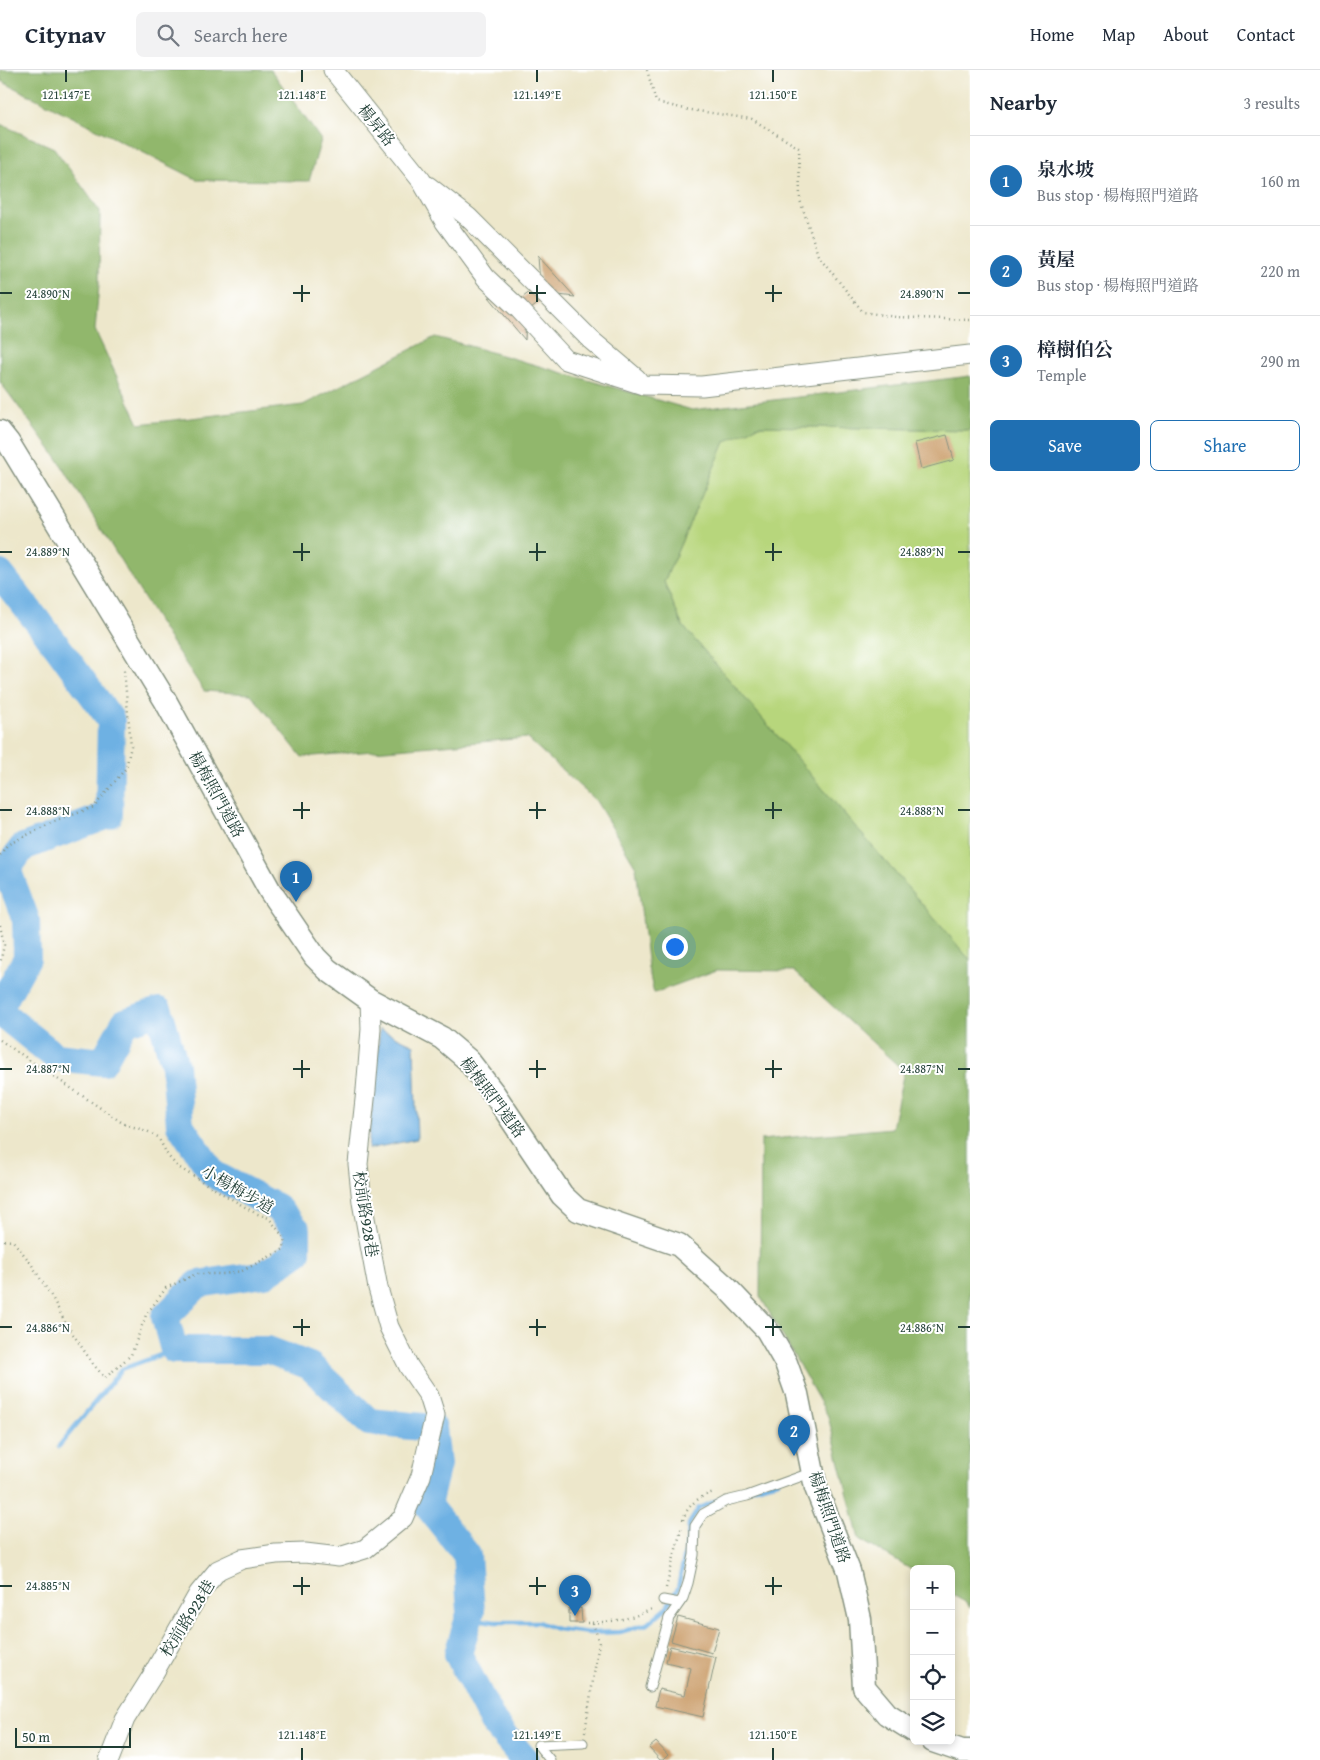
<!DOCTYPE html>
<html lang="en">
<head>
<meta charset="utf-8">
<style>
	body { margin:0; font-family:"Gentium Book Plus","Noto Serif TC",serif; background:#f2f2f3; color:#1f2937 }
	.controls { position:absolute; right:15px; bottom:15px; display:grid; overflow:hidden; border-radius:8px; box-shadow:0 2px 8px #0003 }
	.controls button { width:45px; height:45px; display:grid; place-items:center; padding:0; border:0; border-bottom:1px solid #e0e1e3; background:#fff; color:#1f2937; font:25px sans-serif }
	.scale { position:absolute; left:15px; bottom:12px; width:116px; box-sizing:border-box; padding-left:5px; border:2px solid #1f3d34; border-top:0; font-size:14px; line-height:18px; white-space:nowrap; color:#1f3d34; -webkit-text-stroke:4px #fff; paint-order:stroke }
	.you { position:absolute; left:674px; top:876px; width:18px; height:18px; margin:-12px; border:4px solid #fff; border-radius:50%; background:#1a73e8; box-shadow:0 0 0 8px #1a73e833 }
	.badge { display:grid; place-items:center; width:32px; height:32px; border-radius:50%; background:#1f6fb2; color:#fff; font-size:16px; font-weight:700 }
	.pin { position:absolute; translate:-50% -41px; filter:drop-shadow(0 1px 2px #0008) }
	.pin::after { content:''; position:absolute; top:26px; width:18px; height:15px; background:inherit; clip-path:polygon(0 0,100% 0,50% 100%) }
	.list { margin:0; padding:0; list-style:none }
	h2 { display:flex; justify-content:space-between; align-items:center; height:65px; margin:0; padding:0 20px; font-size:21px }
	h2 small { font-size:16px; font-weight:400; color:#747a83 }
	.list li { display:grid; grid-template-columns:32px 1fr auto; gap:15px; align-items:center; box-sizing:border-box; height:90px; padding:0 20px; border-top:1px solid #e0e1e3 }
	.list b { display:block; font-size:19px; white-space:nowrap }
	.list p { margin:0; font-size:16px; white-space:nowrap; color:#747a83 }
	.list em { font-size:16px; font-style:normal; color:#747a83 }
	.actions { display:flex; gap:10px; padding:15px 20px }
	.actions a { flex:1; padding:11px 0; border:1px solid #1f6fb2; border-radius:8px; text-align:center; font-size:18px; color:#1f6fb2 }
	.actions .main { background:#1f6fb2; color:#fff }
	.icon { flex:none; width:28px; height:28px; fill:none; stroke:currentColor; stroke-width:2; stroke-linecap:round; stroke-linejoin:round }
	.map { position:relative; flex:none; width:970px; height:1690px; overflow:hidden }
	header { display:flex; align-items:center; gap:30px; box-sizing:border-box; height:70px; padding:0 25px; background:#fff; border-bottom:1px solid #e0e1e3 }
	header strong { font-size:24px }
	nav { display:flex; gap:28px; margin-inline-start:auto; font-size:18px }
	.search { width:350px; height:45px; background:#f2f2f3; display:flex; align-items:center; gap:12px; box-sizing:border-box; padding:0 18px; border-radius:8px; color:#747a83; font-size:19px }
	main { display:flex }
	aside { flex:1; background:#fff }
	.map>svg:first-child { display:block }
	.green { fill:#b7d67c; stroke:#6b8a58 }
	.forest { fill:#91b76c; stroke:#587a50 }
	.water { fill:#6eb1e3; stroke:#46778c }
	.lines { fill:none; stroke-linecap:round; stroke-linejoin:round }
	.stream { stroke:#6eb1e3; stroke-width:4.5 }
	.river { stroke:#6eb1e3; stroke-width:28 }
	.building { fill:#cca06e }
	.service-casing { stroke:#869280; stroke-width:11 }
	.minor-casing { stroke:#869280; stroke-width:21 }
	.tertiary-casing { stroke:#869280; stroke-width:25 }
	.path { stroke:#869280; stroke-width:2.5; stroke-dasharray:1 4; stroke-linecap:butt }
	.service { stroke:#fff; stroke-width:9 }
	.minor { stroke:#fff; stroke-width:19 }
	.tertiary { stroke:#fff; stroke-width:22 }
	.ticks { fill:none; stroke:#1f3d34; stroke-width:2 }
	.labels { text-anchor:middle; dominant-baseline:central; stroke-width:4; stroke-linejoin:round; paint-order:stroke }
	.street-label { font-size:16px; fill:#1f3d34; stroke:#fff }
	.ticks-label { font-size:12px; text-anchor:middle; fill:#1f3d34; stroke:#fff; stroke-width:4; stroke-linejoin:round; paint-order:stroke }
</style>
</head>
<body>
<header>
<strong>Citynav</strong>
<div class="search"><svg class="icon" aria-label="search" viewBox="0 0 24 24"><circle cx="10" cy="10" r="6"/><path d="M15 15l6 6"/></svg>Search here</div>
<nav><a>Home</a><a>Map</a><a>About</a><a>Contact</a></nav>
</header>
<main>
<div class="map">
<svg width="970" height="1690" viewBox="0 0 970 1690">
	<rect width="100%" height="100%" fill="#fff"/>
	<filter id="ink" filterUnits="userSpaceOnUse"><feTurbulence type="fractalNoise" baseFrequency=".02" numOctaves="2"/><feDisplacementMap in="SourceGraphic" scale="10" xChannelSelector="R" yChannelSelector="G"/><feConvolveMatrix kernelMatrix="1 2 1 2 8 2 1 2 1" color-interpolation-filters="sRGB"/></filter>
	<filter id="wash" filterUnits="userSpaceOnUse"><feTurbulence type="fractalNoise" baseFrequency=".0096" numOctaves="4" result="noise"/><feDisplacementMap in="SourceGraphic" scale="20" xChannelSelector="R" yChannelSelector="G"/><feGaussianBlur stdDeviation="1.12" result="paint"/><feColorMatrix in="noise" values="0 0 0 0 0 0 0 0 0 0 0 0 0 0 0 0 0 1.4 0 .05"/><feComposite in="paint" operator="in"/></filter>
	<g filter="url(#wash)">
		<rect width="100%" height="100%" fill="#ede7cb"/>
		<polygon class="green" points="758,356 970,360 970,890 682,555 664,512 725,372"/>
		<g class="forest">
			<polygon points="0,0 271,0 321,70 309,111 198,110 1,11"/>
			<polygon points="0,54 54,78 100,141 99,215 95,260 139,354 303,335 435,267 466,275 692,340 970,306 970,360 758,356 725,372 664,512 682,555 970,890 970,1538 967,1533 951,1524 951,1499 914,1499 914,1501 859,1469 828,1346 760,1226 761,1070 892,1058 904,1001 794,901 717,900 654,923 648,898 636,797 596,731 527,668 302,687 251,624 204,621 168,567 57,388 0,312"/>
		</g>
		<polygon class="water" points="380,959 414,975 417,1069 368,1079"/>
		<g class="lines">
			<g class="stream">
				<polyline points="0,802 7,799"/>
				<polyline points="59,1376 122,1299 174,1280"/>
				<polyline points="469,1548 495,1552 538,1552 556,1559 590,1563 620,1562 647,1554 666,1538 678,1518 688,1468 689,1454 699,1438 734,1423 778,1411"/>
			</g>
			<g class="river">
				<polyline points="0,504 57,576 111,650 109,745 23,777 7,799 26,850 27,888 0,937"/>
				<polyline points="0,942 56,987 103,992 125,952 159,941 175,996 180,1055 213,1104 276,1137 297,1160 297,1182 265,1204 198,1214 165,1247 174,1280 268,1280 310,1296 369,1352 433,1358 437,1394 427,1435 467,1485 471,1541 458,1584 493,1652 525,1690"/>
			</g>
		</g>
		<g id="blocks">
			<g class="building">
				<polygon points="538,186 575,227 550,224 526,243 525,270 489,227 518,231 540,214"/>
				<polygon points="947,365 954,390 921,399 915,373"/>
				<polygon points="569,1538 581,1538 582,1553 569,1553"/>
				<polygon points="678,1547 719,1558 712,1583 671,1571"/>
				<polygon points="670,1576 716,1587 703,1647 655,1636 659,1619 685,1625 691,1598 666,1592"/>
				<polygon points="656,1672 668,1685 663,1690 660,1690 649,1678"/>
			</g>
		</g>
	</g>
	<g filter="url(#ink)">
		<use href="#blocks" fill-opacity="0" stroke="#869280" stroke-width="1"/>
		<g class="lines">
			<g class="service-casing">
				<g id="service">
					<polyline points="663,1530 679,1533"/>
					<polyline points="650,1617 669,1548 683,1528 688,1513 694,1485 695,1456 703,1444 726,1431 747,1426 813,1402"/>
					<polyline points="550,1690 538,1675 583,1673"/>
				</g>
			</g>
			<g class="minor-casing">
				<g id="minor">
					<polyline points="333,0 421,110 445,152 486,208 519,239 566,290 643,315 702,316 970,285"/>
					<polyline points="428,116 468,147 591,270 637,309"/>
					<polyline points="109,1690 125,1649 152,1606 199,1523 218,1500 242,1489 276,1484 305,1483 339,1487 365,1479 403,1448 421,1406 435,1345 429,1326 409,1297 389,1257 378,1218 362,1132 358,1094 366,1020 371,959 370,930"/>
				</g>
			</g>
			<g class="tertiary-casing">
				<g id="tertiary">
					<polyline points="0,362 8,372 165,630 270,821 315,887 328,900 370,930 442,968 468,990 495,1025 562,1125 578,1140 679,1175 727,1218 767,1260 786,1293 797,1324 816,1418 849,1501 860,1549 864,1617 887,1644 914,1661"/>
					<polyline points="933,1671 962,1681 970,1681"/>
				</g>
			</g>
			<g class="path">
				<polyline points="647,0 656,32 685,39 752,49 799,78 800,130 818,185 863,242 896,247 970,250"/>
				<polyline points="0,785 7,775 51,753 94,737 126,698 131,676 124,600"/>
				<polyline points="0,855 4,875 0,894"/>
				<polyline points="0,970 124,1054 147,1061 158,1067 168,1086 178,1097 255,1143 269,1148 285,1169 284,1179 242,1201 224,1204 196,1204 166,1218 146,1245 131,1285 105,1308 93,1294 65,1252 53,1229 30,1192 13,1171 0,1170"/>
				<path d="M683,1450C687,1435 700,1426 714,1422"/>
				<polyline points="666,1518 682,1456"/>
				<path d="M587,1553C611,1552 633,1549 654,1538"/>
				<polyline points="585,1662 599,1572 593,1553"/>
			</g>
			<use href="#service" class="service"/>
			<use href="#minor" class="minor"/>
			<use href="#tertiary" class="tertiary"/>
		</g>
	</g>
	<path class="ticks" d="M66,0V12M302,0V12M537,0V12M773,0V12M302,215V232M537,215V232M773,215V232M0,223H12M293,223H310M529,223H546M765,223H782M958,223H970M302,473V491M537,473V491M773,473V491M0,482H12M293,482H310M529,482H546M765,482H782M958,482H970M302,732V749M537,732V749M773,732V749M0,740H12M293,740H310M529,740H546M765,740H782M958,740H970M302,990V1008M537,990V1008M773,990V1008M0,999H12M293,999H310M529,999H546M765,999H782M958,999H970M302,1249V1266M537,1249V1266M773,1249V1266M0,1257H12M293,1257H310M529,1257H546M765,1257H782M958,1257H970M302,1507V1525M537,1507V1525M773,1507V1525M0,1516H12M293,1516H310M529,1516H546M765,1516H782M302,1678V1690M537,1678V1690M773,1678V1690"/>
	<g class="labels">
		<g class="street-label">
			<text transform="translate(377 55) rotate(51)">楊昇路</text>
			<text transform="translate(217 724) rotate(61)">楊梅照門道路</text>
			<text transform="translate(493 1027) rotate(53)">楊梅照門道路</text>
			<text transform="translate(238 1119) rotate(30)">小楊梅步道</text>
			<text transform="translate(366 1144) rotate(81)">校前路928巷</text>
			<text transform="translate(830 1447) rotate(71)">楊梅照門道路</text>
			<text transform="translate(187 1548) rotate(-58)">校前路928巷</text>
		</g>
	</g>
	<g class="ticks-label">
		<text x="66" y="29">121.147°E</text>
		<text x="302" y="29">121.148°E</text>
		<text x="537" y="29">121.149°E</text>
		<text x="773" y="29">121.150°E</text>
		<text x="48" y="228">24.890°N</text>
		<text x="922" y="228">24.890°N</text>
		<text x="48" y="486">24.889°N</text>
		<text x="922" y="486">24.889°N</text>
		<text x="48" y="745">24.888°N</text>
		<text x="922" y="745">24.888°N</text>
		<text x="48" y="1003">24.887°N</text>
		<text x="922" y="1003">24.887°N</text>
		<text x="48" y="1262">24.886°N</text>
		<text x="922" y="1262">24.886°N</text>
		<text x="48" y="1520">24.885°N</text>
		<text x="302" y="1669">121.148°E</text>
		<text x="537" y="1669">121.149°E</text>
		<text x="773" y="1669">121.150°E</text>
	</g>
</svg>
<div class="controls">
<button>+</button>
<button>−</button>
<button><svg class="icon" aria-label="locate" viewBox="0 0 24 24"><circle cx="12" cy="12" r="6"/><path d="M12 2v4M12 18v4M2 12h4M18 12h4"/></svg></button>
<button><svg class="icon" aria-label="layers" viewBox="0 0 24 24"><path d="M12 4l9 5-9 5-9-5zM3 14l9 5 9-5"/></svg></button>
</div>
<div class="scale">50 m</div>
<div class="you"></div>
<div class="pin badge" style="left:296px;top:832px">1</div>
<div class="pin badge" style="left:794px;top:1386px">2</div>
<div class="pin badge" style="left:575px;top:1546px">3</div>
</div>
<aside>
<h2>Nearby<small>3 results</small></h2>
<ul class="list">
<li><span class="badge">1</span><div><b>泉水坡</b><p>Bus stop · 楊梅照門道路</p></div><em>160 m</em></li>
<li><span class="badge">2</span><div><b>黃屋</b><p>Bus stop · 楊梅照門道路</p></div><em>220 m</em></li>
<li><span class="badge">3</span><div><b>樟樹伯公</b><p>Temple</p></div><em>290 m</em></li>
</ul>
<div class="actions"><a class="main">Save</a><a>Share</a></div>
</aside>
</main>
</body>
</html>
